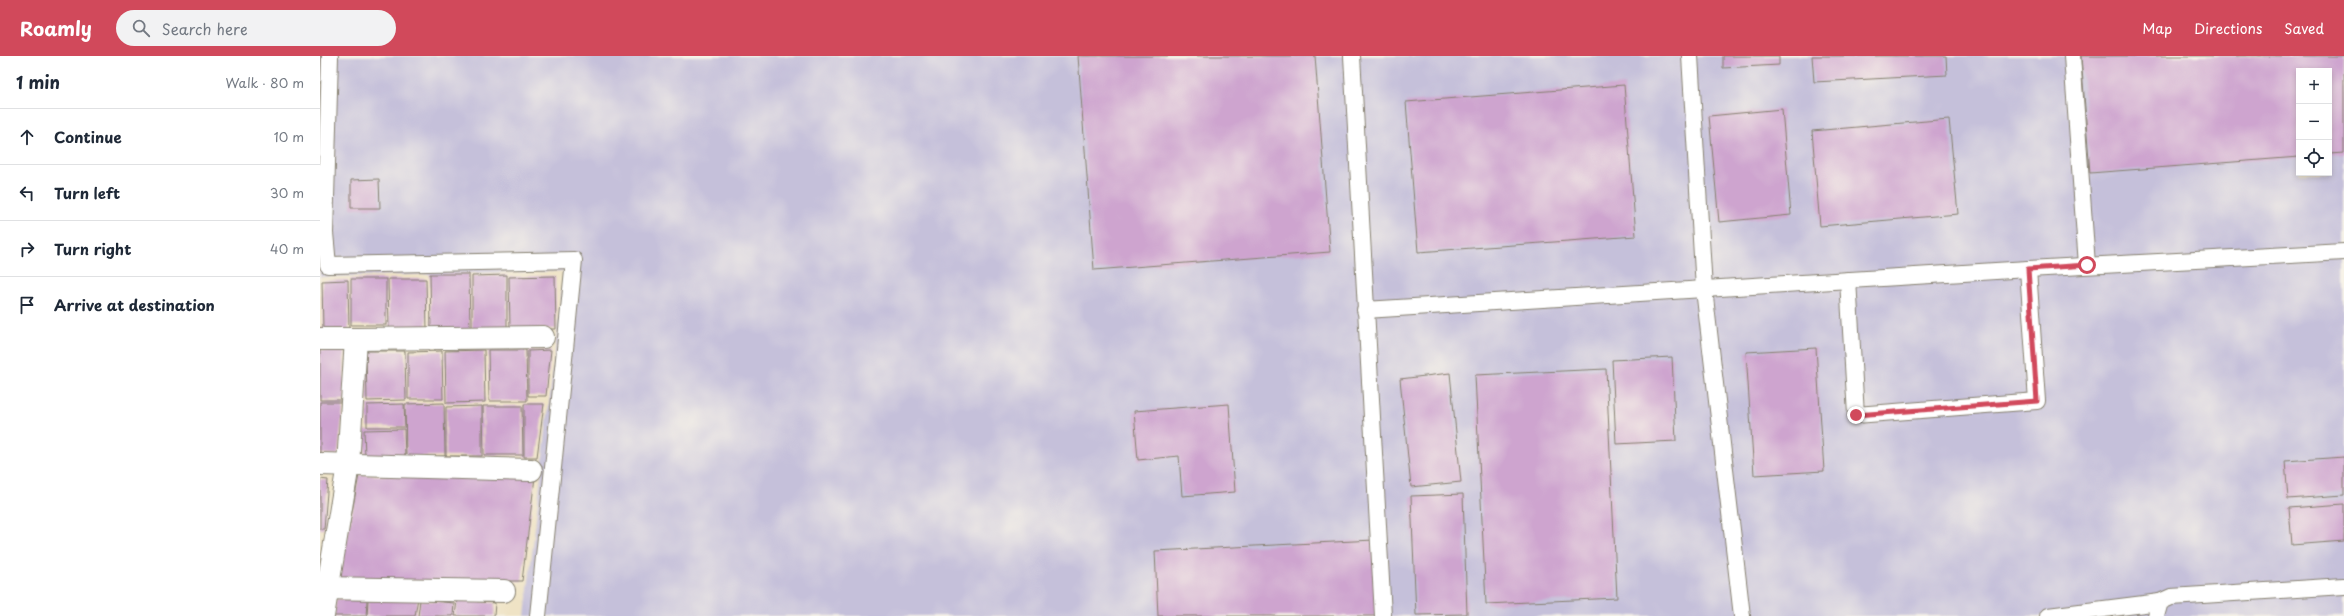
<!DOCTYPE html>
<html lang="en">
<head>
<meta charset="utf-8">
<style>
	body { margin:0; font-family:"Playpen Sans",sans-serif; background:#f2f2f3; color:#1f2937 }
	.controls { position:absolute; right:12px; top:12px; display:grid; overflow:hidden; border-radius:0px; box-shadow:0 2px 6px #0003 }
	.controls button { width:36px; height:36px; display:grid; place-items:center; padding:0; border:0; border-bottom:1px solid #e0e1e3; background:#fff; color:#1f2937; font:20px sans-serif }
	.stop { position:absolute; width:12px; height:12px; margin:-9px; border:3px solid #d1495b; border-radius:50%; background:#fff }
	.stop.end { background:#d1495b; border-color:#fff; box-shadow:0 1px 4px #0008 }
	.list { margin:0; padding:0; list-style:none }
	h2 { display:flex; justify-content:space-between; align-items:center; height:52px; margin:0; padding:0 16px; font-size:17px }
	h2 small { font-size:13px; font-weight:400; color:#747a83 }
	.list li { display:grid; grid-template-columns:26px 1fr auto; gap:12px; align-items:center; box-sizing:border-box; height:56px; padding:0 16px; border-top:1px solid #e0e1e3 }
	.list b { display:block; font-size:15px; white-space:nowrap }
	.list em { font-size:13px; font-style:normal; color:#747a83 }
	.icon { flex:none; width:22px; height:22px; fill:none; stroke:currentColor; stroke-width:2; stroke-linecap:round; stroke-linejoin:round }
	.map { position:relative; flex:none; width:2024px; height:560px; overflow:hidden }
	header { display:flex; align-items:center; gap:24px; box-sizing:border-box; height:56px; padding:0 20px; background:#d1495b; color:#fff }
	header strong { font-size:19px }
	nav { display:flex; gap:22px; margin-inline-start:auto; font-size:14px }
	.search { width:280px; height:36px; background:#f2f2f3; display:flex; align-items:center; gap:10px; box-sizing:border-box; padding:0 14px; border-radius:22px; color:#747a83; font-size:15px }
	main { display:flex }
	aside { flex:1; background:#fff }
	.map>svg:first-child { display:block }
	.industrial { fill:#c5c0da; fill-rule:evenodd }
	.building { fill:#cea4cf }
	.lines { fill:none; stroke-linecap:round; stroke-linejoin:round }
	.lane-casing { stroke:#868070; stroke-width:18 }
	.street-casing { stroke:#868070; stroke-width:24 }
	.lane { stroke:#fff; stroke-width:16 }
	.street { stroke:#fff; stroke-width:22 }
	.route { stroke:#d1495b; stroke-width:5 }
</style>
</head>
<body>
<header>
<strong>Roamly</strong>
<div class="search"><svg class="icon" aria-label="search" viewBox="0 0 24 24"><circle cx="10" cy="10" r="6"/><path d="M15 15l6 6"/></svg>Search here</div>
<nav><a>Map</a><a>Directions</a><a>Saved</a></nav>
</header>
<main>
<aside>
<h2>1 min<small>Walk · 80 m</small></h2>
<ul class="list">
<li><svg class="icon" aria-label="ahead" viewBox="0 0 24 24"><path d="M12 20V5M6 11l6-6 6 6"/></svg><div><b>Continue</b></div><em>10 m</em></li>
<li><svg class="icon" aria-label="left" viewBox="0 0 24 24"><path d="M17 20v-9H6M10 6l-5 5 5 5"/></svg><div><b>Turn left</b></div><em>30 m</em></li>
<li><svg class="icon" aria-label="right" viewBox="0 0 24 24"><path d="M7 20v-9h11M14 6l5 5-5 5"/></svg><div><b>Turn right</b></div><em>40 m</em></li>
<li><svg class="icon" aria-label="arrive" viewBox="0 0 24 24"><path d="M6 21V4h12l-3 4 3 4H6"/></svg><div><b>Arrive at destination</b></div></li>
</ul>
</aside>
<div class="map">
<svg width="2024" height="560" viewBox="0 0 2024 560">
	<rect width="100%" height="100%" fill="#f7f3e8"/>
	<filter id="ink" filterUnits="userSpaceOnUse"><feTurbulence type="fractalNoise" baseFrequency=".025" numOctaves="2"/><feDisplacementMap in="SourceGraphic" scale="8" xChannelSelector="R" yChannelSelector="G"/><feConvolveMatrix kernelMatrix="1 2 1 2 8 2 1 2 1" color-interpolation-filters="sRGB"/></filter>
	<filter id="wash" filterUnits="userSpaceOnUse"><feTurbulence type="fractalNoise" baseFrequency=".012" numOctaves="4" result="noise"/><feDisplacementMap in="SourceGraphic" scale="16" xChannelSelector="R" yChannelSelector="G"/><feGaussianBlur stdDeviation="0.9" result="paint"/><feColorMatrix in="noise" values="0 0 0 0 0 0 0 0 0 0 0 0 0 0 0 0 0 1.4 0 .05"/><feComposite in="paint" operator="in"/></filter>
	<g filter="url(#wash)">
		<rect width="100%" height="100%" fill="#efe3c5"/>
		<path class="industrial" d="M5,0H2024V560H205L244,215L0,221V95ZM1979,15H2009V117H1979Z"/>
		<g id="blocks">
			<g class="building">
				<polygon points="0,0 4,0 3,23 0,23"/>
				<polygon points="758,0 995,0 1010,196 774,214"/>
				<polygon points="1403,0 1459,0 1459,9 1403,12"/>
				<polygon points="1492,0 1626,0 1627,19 1494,26"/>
				<polygon points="1761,0 2024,0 2024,97 2009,98 2009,15 1979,15 1979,101 1770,117"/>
				<polygon points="1304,29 1316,180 1098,196 1086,46"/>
				<polygon points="1462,53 1471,159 1399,166 1389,60"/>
				<polygon points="1629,63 1638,158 1500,170 1492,75"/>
				<polygon points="59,123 60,152 31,152 31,124"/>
				<polygon points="110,218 149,218 150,274 111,275"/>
				<polygon points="187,219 187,273 152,273 152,220"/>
				<polygon points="235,220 236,273 190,273 189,221"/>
				<rect x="31" y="223" width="35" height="46"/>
				<polygon points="68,223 106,223 107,274 69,274"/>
				<polygon points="28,224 29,274 3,274 2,225"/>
				<polygon points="1496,292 1504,415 1434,419 1426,296"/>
				<polygon points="0,294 24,294 25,344 0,344"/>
				<polygon points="164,294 165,346 126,347 125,295"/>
				<polygon points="168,294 206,294 207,345 169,345"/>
				<polygon points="231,294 226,340 208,340 208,295"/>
				<polygon points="46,295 85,295 86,344 47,345"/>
				<polygon points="122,295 123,343 88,343 88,296"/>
				<polygon points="1352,301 1356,385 1296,388 1292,304"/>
				<polygon points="1286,313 1297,542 1166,548 1155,319"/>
				<polygon points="1130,317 1141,426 1091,431 1080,323"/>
				<polygon points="0,346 24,346 18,399 0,398"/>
				<polygon points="124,347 125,400 86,401 85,348"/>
				<polygon points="84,348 85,371 47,371 47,349"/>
				<polygon points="204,348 224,348 217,401 204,401"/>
				<polygon points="909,348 915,436 862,440 859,400 818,404 814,355"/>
				<polygon points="162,350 162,400 126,400 126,351"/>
				<polygon points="163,350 202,350 203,399 164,399"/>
				<polygon points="84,373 85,400 45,401 44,374"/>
				<polygon points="2024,401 2024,439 1968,443 1965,405"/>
				<polygon points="39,419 215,421 202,525 19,525"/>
				<polygon points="0,423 8,424 4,473 0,473"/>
				<polygon points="1143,438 1147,558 1096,559 1091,440"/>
				<polygon points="2024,448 2024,485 1972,489 1969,452"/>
				<polygon points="1054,484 1058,560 838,560 835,495"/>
				<polygon points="98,542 95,560 47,560 48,544"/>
				<polygon points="16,543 47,544 46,560 14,560"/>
				<polygon points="100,544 134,547 133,560 98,560"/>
				<polygon points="137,544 175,547 174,560 135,560"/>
			</g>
		</g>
	</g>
	<g filter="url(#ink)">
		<use href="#blocks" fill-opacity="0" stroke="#868070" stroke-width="1"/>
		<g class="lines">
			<g class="lane-casing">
				<g id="lane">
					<polyline points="10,0 5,177 8,209 254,204 218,560"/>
					<polyline points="1032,0 1063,560"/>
					<polyline points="1370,0 1384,233 1422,560"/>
					<polyline points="1752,0 1767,209"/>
					<polyline points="1528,224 1536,359 1717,345 1708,213"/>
					<polyline points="1045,254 1708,213 2024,196"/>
					<polyline points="1728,560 1840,546"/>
					<polyline points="1836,560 1840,546 1851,541 2024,530"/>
				</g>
			</g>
			<g class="street-casing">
				<g id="street">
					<polyline points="0,283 36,283 28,409 3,560"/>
					<polyline points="36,283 223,281"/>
					<polyline points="0,408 211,414"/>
					<polyline points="0,532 184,535"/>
				</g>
			</g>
			<use href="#lane" class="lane"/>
			<use href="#street" class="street"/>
		</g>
	</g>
	<g class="lines" filter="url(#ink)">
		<polyline class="route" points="1536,359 1717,345 1708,213 1767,209"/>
	</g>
</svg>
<div class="controls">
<button>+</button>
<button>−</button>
<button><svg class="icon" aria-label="locate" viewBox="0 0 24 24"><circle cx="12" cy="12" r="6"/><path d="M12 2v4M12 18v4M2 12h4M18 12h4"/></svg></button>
</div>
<div class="stop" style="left:1767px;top:209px"></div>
<div class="stop end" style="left:1536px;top:359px"></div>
</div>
</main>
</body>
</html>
